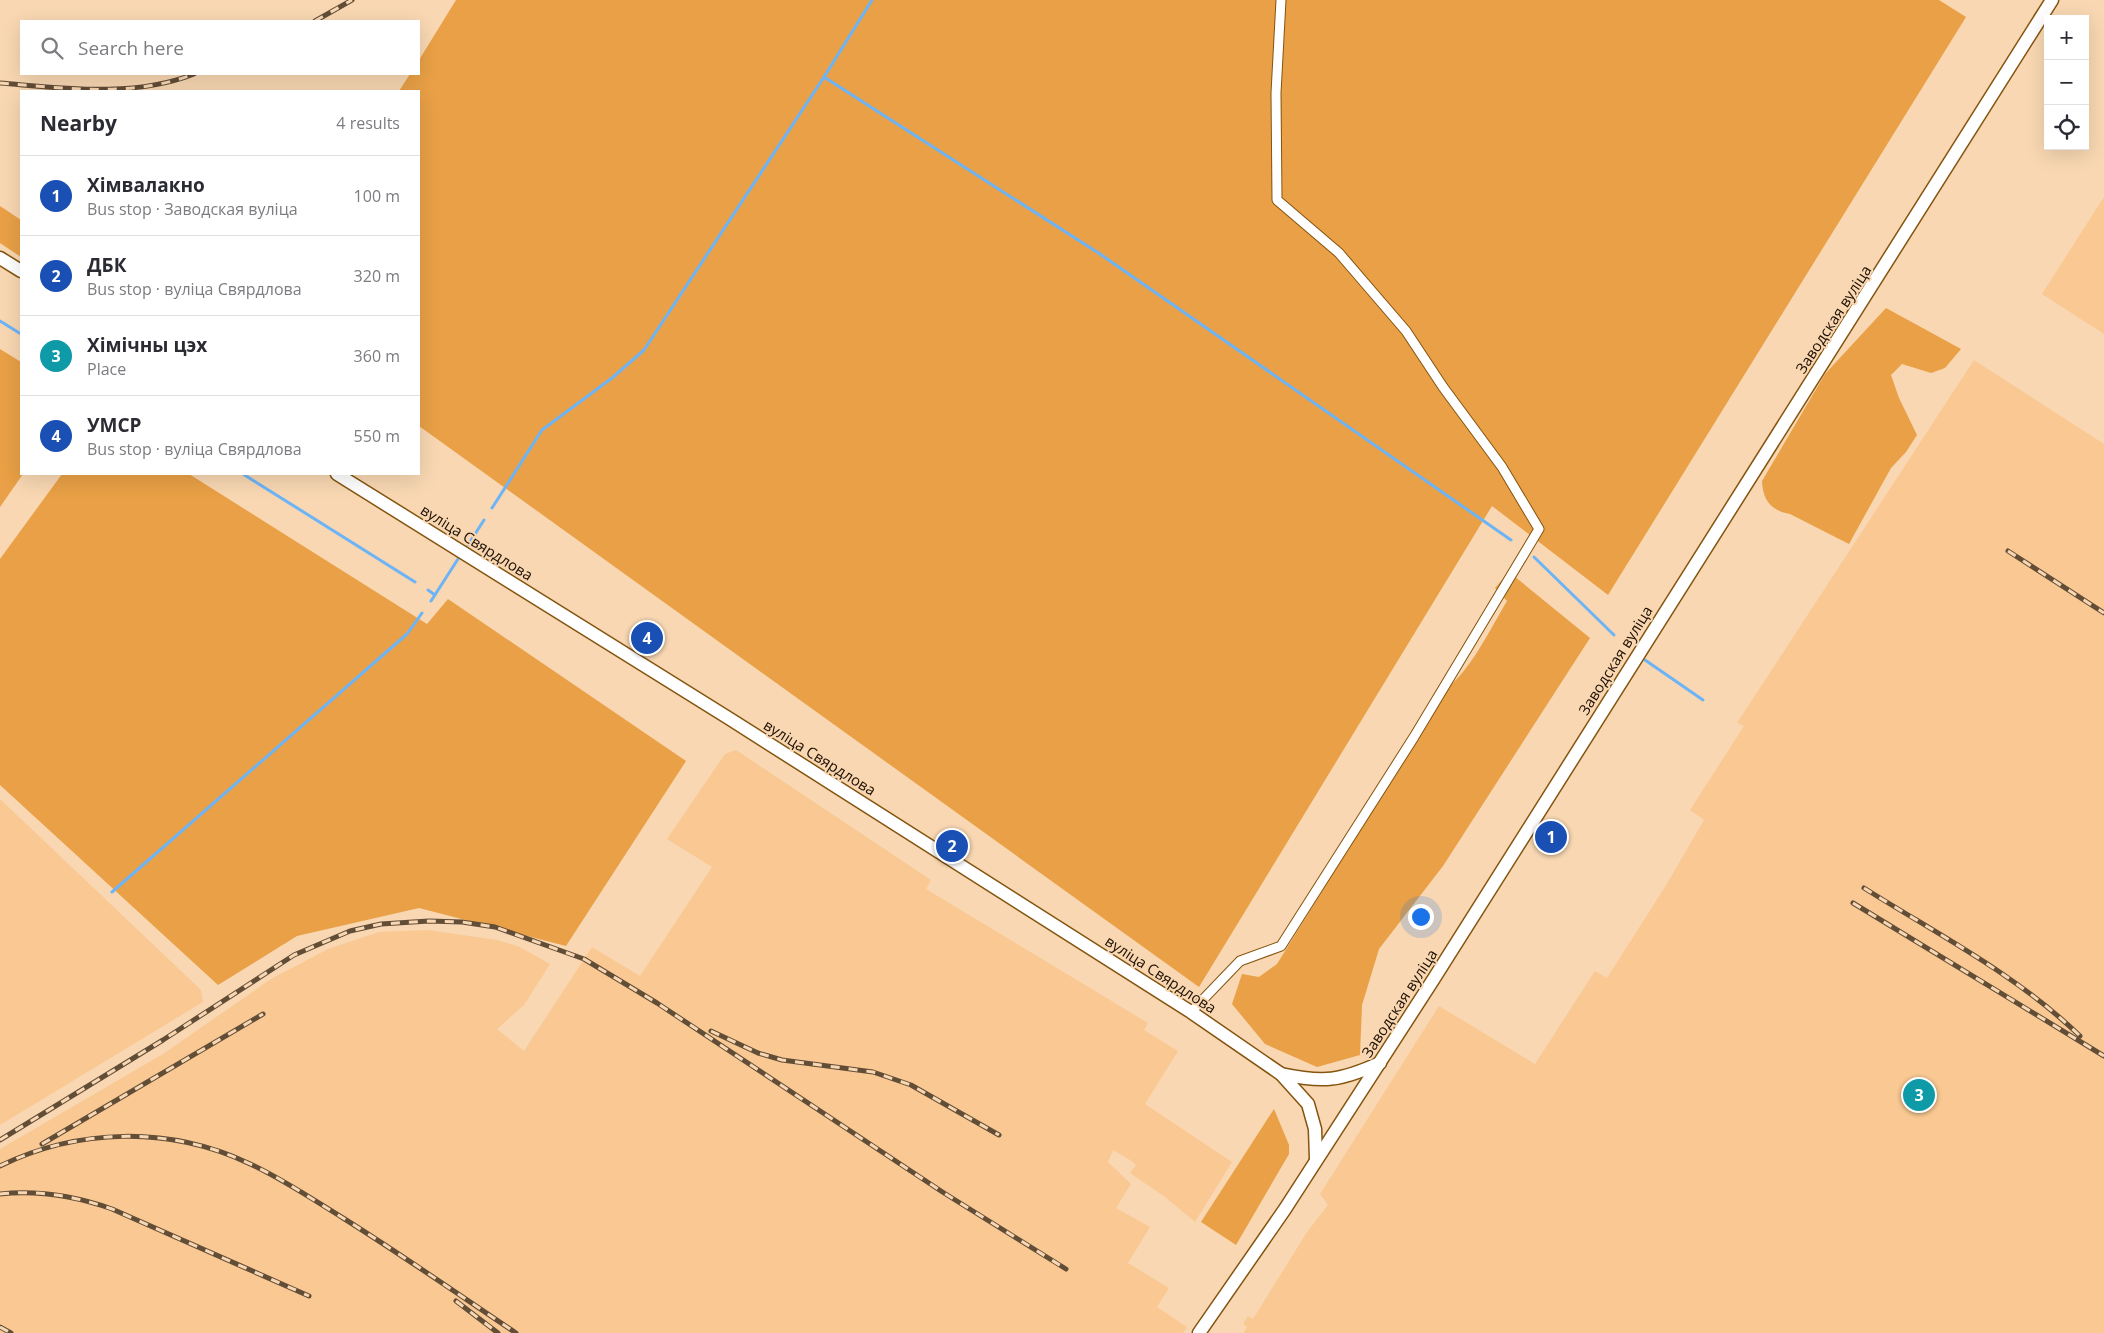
<!DOCTYPE html>
<html lang="en">
<head>
<meta charset="utf-8">
<style>
	body { margin:0; font-family:"Open Sans",sans-serif; background:#f7f7f7; color:#2b2b33 }
	.controls { position:absolute; right:15px; top:15px; display:grid; overflow:hidden; border-radius:0px; box-shadow:0 5px 20px #0002 }
	.controls button { width:45px; height:45px; display:grid; place-items:center; padding:0; border:0; border-bottom:1px solid #e1e1e2; background:#fff; color:#2b2b33; font:25px sans-serif }
	.you { position:absolute; left:1420px; top:916px; width:18px; height:18px; margin:-12px; border:4px solid #fff; border-radius:50%; background:#1a73e8; box-shadow:0 0 0 8px #1a73e833 }
	.badge { display:grid; place-items:center; width:32px; height:32px; border-radius:50%; background:#d93025; color:#fff; font-size:16px; font-weight:700 }
	.pin { position:absolute; translate:-50% -50%; border:2px solid #fff; box-shadow:0 1px 5px #0006 }
	.list { margin:0; padding:0; list-style:none }
	h2 { display:flex; justify-content:space-between; align-items:center; height:65px; margin:0; padding:0 20px; font-size:21px }
	h2 small { font-size:16px; font-weight:400; color:#7c7c81 }
	.list li { display:grid; grid-template-columns:32px 1fr auto; gap:15px; align-items:center; box-sizing:border-box; height:80px; padding:0 20px; border-top:1px solid #e1e1e2 }
	.list b { display:block; font-size:19px; white-space:nowrap }
	.list p { margin:0; font-size:16px; white-space:nowrap; color:#7c7c81 }
	.list em { font-size:16px; font-style:normal; color:#7c7c81 }
	.icon { flex:none; width:28px; height:28px; fill:none; stroke:currentColor; stroke-width:2; stroke-linecap:round; stroke-linejoin:round }
	.map { position:relative; flex:none; width:2104px; height:1333px; overflow:hidden }
	.search { position:absolute; background:#fff; box-shadow:0 5px 20px #0002; left:20px; top:20px; width:400px; height:55px; display:flex; align-items:center; gap:12px; box-sizing:border-box; padding:0 18px; border-radius:0px; color:#7c7c81; font-size:19px }
	.panel { position:absolute; background:#fff; box-shadow:0 5px 20px #0002; left:20px; top:90px; width:400px; height:385px; border-radius:0px }
	.map>svg:first-child { display:block }
	.built { fill:#fac993 }
	.green { fill:#e9a046 }
	.lines { fill:none; stroke-linecap:round; stroke-linejoin:round }
	.stream { stroke:#6db4f7; stroke-width:3 }
	.street-casing { stroke:#85540e; stroke-width:11 }
	.secondary-casing { stroke:#85540e; stroke-width:15 }
	.street { stroke:#fff; stroke-width:9 }
	.secondary { stroke:#fff; stroke-width:12 }
	.rail-casing { stroke:#624d37; stroke-width:5 }
	.rail { stroke:#f8d7b2; stroke-width:3; stroke-dasharray:9; stroke-linecap:butt }
	.labels { text-anchor:middle; dominant-baseline:central; stroke-width:4; stroke-linejoin:round; paint-order:stroke }
	.street-label { font-size:15px; fill:#1e0f00; stroke:#f8d7b2 }
</style>
</head>
<body>
<div class="map">
<svg width="2104" height="1333" viewBox="0 0 2104 1333">
	<rect width="100%" height="100%" fill="#f8d7b2"/>
	<g class="built">
		<polygon points="2104,197 2104,334 2042,294"/>
		<polygon points="1974,360 2104,444 2104,1333 1244,1333 1247,1327 1243,1324 1248,1316 1253,1319 1307,1232 1328,1205 1320,1194 1439,1006 1535,1064 1595,971 1607,978 1665,887 1704,820 1690,810 1744,726 1737,723"/>
		<polygon points="736,750 931,880 926,889 1148,1023 1144,1030 1178,1051 1145,1104 1232,1162 1195,1222 1165,1197 1130,1173 1136,1165 1130,1160 1113,1150 1108,1162 1131,1184 1116,1208 1150,1227 1128,1263 1169,1288 1157,1307 1187,1327 1183,1333 0,1333 0,1149 163,1054 271,979 328,949 379,932 428,930 497,940 518,946 550,964 524,1005 497,1029 524,1051 592,947 640,976 712,867 667,839 725,754"/>
		<polygon points="0,799 201,990 203,1002 0,1125"/>
	</g>
	<g class="green">
		<polygon points="456,0 1939,0 1966,17 1608,595 1492,506 1199,987 419,426 419,91 399,91 410,74 419,74 419,60"/>
		<polygon points="0,206 21,220 21,257 0,243"/>
		<path d="M1886,308L1961,349L1945,368L1931,373L1902,364L1891,375L1899,398L1917,435L1906,452L1891,468L1849,544L1790,514C1770,510 1763,500 1762,481L1825,374Z"/>
		<polygon points="0,349 21,362 21,474 23,474 0,507"/>
		<polygon points="62,474 189,474 427,624 448,599 686,761 566,946 419,908 297,936 218,985 0,785 0,559"/>
		<path d="M1509,572L1590,638L1443,866L1379,949L1362,1005L1360,1055L1317,1067L1265,1044L1232,1004L1242,974L1259,977L1277,964L1401,764L1438,694C1467,679 1490,629 1507,601L1495,588Z"/>
		<polygon points="1274,1109 1289,1145 1289,1154 1236,1245 1201,1222"/>
	</g>
	<g class="lines">
		<g class="stream">
			<polyline points="824,77 1100,254 1511,540"/>
			<polyline points="0,321 21,334"/>
			<polyline points="243,474 415,582"/>
			<polyline points="492,508 542,430 612,378 644,350 824,77 872,0"/>
			<polyline points="468,545 484,520"/>
			<polyline points="1534,557 1614,635"/>
			<polyline points="428,590 435,595"/>
			<polyline points="431,601 458,559"/>
			<polyline points="1645,660 1703,700"/>
			<polyline points="112,892 407,634 422,613"/>
		</g>
		<g class="street-casing">
			<polyline id="street" points="1191,1012 1240,961 1281,946 1414,737 1539,529 1502,467 1443,387 1406,331 1339,253 1277,200 1276,93 1281,0"/>
		</g>
		<g class="secondary-casing">
			<g id="secondary">
				<polyline points="0,258 21,271"/>
				<polyline points="337,474 730,719 1191,1012 1281,1074 1308,1104 1315,1129 1316,1159"/>
				<path d="M1281,1074C1324,1083 1340,1081 1380,1063"/>
				<polyline points="1199,1333 1285,1209 1433,980 2052,0"/>
			</g>
		</g>
		<use href="#street" class="street"/>
		<use href="#secondary" class="secondary"/>
		<g class="rail-casing">
			<g id="rail">
				<polyline points="315,21 352,0"/>
				<path d="M0,83C63,88 133,98 194,74"/>
				<polyline points="2008,551 2104,613"/>
				<path d="M1864,888C1937,934 2017,975 2080,1036"/>
				<polyline points="1853,903 2104,1056"/>
				<polyline points="711,1031 758,1053 782,1060 873,1072 911,1085 999,1135"/>
				<polyline points="0,1140 163,1040 294,955 350,931 381,924 429,921 462,922 495,927 584,959 657,1003 944,1193 1066,1269"/>
				<polyline points="42,1144 263,1014"/>
				<path d="M0,1166C78,1128 169,1126 248,1163C281,1178 312,1199 343,1218C402,1255 458,1294 516,1333"/>
				<path d="M0,1194C39,1190 75,1196 112,1209L309,1296"/>
				<polyline points="456,1301 498,1333"/>
				<polyline points="0,1327 11,1333"/>
			</g>
		</g>
		<use href="#rail" class="rail"/>
	</g>
	<g class="labels">
		<g class="street-label">
			<text transform="translate(1833 319) rotate(-57)">Заводская вуліца</text>
			<text transform="translate(477 542) rotate(32)">вуліца Свярдлова</text>
			<text transform="translate(1615 660) rotate(-58)">Заводская вуліца</text>
			<text transform="translate(820 757) rotate(32)">вуліца Свярдлова</text>
			<text transform="translate(1161 974) rotate(33)">вуліца Свярдлова</text>
			<text transform="translate(1399 1003) rotate(-57)">Заводская вуліца</text>
		</g>
	</g>
</svg>
<div class="controls">
<button>+</button>
<button>−</button>
<button><svg class="icon" aria-label="locate" viewBox="0 0 24 24"><circle cx="12" cy="12" r="6"/><path d="M12 2v4M12 18v4M2 12h4M18 12h4"/></svg></button>
</div>
<div class="you"></div>
<div class="pin badge" style="left:1551px;top:837px;background:#1a4fb4">1</div>
<div class="pin badge" style="left:952px;top:846px;background:#1a4fb4">2</div>
<div class="pin badge" style="left:1919px;top:1095px;background:#0f9aa8">3</div>
<div class="pin badge" style="left:647px;top:638px;background:#1a4fb4">4</div>
<div class="search"><svg class="icon" aria-label="search" viewBox="0 0 24 24"><circle cx="10" cy="10" r="6"/><path d="M15 15l6 6"/></svg>Search here</div>
<section class="panel">
<h2>Nearby<small>4 results</small></h2>
<ul class="list">
<li><span class="badge" style="background:#1a4fb4">1</span><div><b>Хімвалакно</b><p>Bus stop · Заводская вуліца</p></div><em>100 m</em></li>
<li><span class="badge" style="background:#1a4fb4">2</span><div><b>ДБК</b><p>Bus stop · вуліца Свярдлова</p></div><em>320 m</em></li>
<li><span class="badge" style="background:#0f9aa8">3</span><div><b>Хімічны цэх</b><p>Place</p></div><em>360 m</em></li>
<li><span class="badge" style="background:#1a4fb4">4</span><div><b>УМСР</b><p>Bus stop · вуліца Свярдлова</p></div><em>550 m</em></li>
</ul>
</section>
</div>
</body>
</html>
